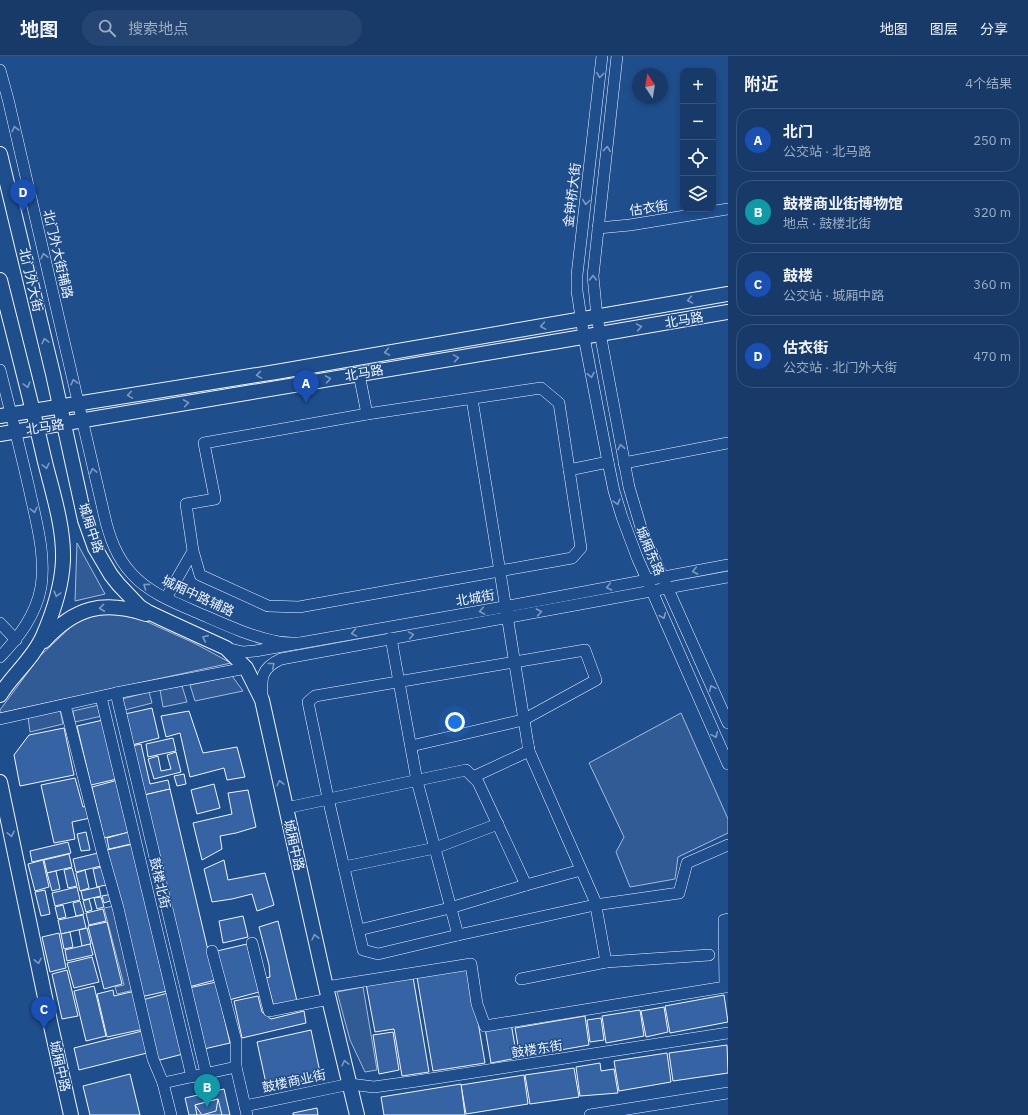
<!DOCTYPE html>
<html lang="zh">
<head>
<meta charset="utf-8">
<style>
	body { margin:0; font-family:"IBM Plex Sans","Noto Sans SC",sans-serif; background:#244571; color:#f1f3f6 }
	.controls { position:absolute; right:12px; top:12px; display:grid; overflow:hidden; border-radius:8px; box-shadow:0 2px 6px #0003 }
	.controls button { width:36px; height:36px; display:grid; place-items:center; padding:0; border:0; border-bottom:1px solid #36547d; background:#173a69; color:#f1f3f6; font:20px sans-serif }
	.compass { position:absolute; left:632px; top:12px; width:36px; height:36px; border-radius:50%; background:#173a69; box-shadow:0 2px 6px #0003; rotate:348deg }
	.you { position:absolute; left:455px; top:666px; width:14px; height:14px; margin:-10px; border:3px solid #fff; border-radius:50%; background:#1a73e8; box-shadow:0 0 0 6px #1a73e833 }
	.badge { display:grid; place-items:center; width:26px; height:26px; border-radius:50%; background:#8bbbb9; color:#fff; font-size:13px; font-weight:700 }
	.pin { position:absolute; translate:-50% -33px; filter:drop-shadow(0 1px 2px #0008) }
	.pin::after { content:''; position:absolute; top:21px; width:14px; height:12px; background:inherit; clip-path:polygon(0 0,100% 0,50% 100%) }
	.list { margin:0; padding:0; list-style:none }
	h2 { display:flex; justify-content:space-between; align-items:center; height:52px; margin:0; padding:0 16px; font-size:17px }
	h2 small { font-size:13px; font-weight:400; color:#9eadc0 }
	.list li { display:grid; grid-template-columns:26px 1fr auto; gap:12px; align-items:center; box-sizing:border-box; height:64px; margin:0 8px 8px; padding:0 8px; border:1px solid #36547d; border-radius:16px }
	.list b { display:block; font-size:15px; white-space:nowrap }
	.list p { margin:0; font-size:13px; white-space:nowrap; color:#9eadc0 }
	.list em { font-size:13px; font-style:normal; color:#9eadc0 }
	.icon { flex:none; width:22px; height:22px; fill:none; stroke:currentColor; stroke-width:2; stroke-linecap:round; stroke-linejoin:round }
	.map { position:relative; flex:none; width:728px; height:1059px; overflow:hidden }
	header { display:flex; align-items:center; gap:24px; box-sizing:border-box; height:56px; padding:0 20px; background:#173a69; border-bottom:1px solid #36547d }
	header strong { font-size:19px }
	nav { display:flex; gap:22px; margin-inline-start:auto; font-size:14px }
	.search { width:280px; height:36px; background:#244571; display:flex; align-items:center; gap:10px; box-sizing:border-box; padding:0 14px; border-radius:22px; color:#9eadc0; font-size:15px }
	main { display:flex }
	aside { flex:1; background:#173a69 }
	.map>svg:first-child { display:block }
	.green { fill:#305b95; stroke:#a8bbd7 }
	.building { fill:#3563a3; stroke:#f2f6ff }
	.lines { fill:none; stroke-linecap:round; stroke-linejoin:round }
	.minor-casing { stroke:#f2f6ff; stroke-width:12 }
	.major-casing { stroke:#f2f6ff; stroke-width:16 }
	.minor { stroke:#1f4e8c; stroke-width:11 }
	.major { stroke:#1f4e8c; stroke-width:14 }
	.oneway { stroke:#7e9ac0 }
	.labels { text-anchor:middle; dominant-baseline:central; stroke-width:3; stroke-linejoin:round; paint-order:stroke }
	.street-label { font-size:13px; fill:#f2f6ff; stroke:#1f4e8c }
</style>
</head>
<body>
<header>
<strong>地图</strong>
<div class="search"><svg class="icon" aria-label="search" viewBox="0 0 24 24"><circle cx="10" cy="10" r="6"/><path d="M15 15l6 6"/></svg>搜索地点</div>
<nav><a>地图</a><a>图层</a><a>分享</a></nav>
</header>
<main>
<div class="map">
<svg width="728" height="1059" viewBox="0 0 728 1059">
	<rect width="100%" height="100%" fill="#1f4e8c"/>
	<g class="green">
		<polygon points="77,487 105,538 75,545"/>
		<polygon points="114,557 143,564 194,587 231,607 0,657 0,654 40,600 77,565 85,561"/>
		<polygon points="232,620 243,635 195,645 190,629"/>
		<polygon points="182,630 187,646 163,651 160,634"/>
		<polygon points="149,636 152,647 125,654 122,643"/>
		<polygon points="99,649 102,660 75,666 73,655"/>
		<polygon points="60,654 63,668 30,676 28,661"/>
		<polygon points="681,657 728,763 728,777 678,801 675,823 630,831 616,796 624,781 589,707"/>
		<polygon points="114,850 134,934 117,938 115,931 124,929 104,852"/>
		<polygon points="363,931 377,1014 365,1016 350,984 337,936"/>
	</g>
	<g class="building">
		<polygon points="152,652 159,682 132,689 125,658"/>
		<polygon points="189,655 203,697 237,691 245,721 227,724 224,712 190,721 180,677 166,681 161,660"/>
		<polygon points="103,664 117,723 91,729 77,670"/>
		<polygon points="64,672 74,719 20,730 14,699 29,679"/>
		<polygon points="173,682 176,695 148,701 146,688"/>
		<polygon points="141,688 150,728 168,724 170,733 144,739 132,690"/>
		<polygon points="176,696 181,716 154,723 148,703 158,700 161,715 171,713 167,699"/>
		<polygon points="184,718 186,728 177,730 174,720"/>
		<polygon points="75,722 83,751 88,750 90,762 72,766 75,783 54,787 41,729"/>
		<polygon points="118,724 130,776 104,782 92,731"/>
		<polygon points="214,728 220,752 197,758 191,734"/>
		<polygon points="170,733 215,924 189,931 144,739"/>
		<polygon points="248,734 256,771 236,777 220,780 222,793 202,804 193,767 232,758 228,737"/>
		<polygon points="86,776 90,794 81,795 77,778"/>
		<polygon points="129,776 131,788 109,793 107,782"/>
		<polygon points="68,786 71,797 32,806 30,795"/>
		<polygon points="133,788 167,935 141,941 107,794"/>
		<polygon points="98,797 101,810 76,816 73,803"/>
		<polygon points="69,798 72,811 47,817 44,804"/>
		<polygon points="43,804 49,831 35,835 28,808"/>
		<polygon points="224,804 228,824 265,817 274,849 257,855 252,838 232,843 212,846 204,813"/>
		<polygon points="102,811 106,829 97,831 93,813"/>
		<polygon points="72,812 77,830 68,832 64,814"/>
		<polygon points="85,814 89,832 80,835 76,817"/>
		<polygon points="56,815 60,833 52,835 47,817"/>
		<polygon points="77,831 80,844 55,850 52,837"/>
		<polygon points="99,831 101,840 83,844 81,835"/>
		<polygon points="45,834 50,858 41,860 35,836"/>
		<polygon points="112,838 113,844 104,847 102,840"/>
		<polygon points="101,841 104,851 97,853 94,842"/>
		<polygon points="89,843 92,854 86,856 83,845"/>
		<polygon points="80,845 84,858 76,860 73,847"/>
		<polygon points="63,849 66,861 58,863 55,851"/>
		<polygon points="103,853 106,865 89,869 86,857"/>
		<polygon points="83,859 86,872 61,878 58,864"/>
		<polygon points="243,860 248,881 223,887 219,865"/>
		<polygon points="278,865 297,945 274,951 266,922 270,921 269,909 259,871"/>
		<polygon points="107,866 122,928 104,933 88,870"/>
		<polygon points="87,872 91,888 82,890 79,874"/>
		<polygon points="70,876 73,891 64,893 61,878"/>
		<polygon points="59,877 66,912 50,916 42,881"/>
		<polygon points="90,888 93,899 67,905 65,894"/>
		<polygon points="247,888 259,936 229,944 217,895"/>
		<polygon points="92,901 99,926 74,932 67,907"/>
		<polygon points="469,913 485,1007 433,1015 417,921"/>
		<polygon points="67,914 78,960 62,963 52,918"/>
		<polygon points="413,921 429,1016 402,1020 394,973 375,976 366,928"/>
		<polygon points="216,926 230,987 204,993 189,932"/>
		<polygon points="94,930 106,980 86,985 74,935"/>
		<polygon points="113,934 114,940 135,935 144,973 107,981 97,938"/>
		<polygon points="168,937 183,998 156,1005 142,944"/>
		<polygon points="724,939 728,966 670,977 665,950"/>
		<polygon points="258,940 262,956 271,963 304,955 306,967 242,982 234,945"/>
		<polygon points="664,951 668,976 646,981 641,955"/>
		<polygon points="640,954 644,980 606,987 602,960"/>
		<polygon points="585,960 589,989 520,1001 515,972"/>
		<polygon points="601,962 604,984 590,986 587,964"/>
		<polygon points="511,967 517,1002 491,1007 485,972"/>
		<polygon points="311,974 321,1021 267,1032 257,986"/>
		<polygon points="142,975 147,997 79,1014 74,992"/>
		<polygon points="393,976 399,1014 379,1018 373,979"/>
		<polygon points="727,989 728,1017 673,1025 669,997"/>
		<polygon points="667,997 671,1026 619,1035 614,1005"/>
		<polygon points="600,1007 601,1015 614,1013 618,1037 580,1040 576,1011"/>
		<polygon points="574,1012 579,1041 530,1048 525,1019"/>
		<polygon points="130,1018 140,1059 90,1059 83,1030"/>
		<polygon points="524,1019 528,1048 466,1058 461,1029"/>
		<polygon points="461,1028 465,1059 384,1059 381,1041"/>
		<polygon points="224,1033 230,1059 189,1059 185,1042"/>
		<polygon points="218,1043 222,1059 197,1059 195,1049"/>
		<polygon points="218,1043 216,1055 202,1059 195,1049"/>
		<polygon points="317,1052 318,1059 293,1059 293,1057"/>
	</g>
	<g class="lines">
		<g class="minor-casing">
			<g id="minor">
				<polyline points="602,0 577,219 577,235 584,281 608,406 614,435 622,461 637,501 728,708"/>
				<polyline points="617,0 593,220 597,261 629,431 642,475 728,667"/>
				<path d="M0,14L8,43L104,458C109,480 116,501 132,518C150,538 178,548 203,559C226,569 250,580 274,585C282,587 291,587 299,587"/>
				<polyline points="598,172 630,169 728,153"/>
				<path d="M0,314C10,353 20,393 29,432C36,465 46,498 41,531C36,559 19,581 0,601"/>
				<polyline points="359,318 367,358"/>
				<polyline points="472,343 529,695 473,721"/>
				<polyline points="624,407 728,387"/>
				<polyline points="569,414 608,406"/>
				<polyline points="166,542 193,495 186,448 215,443 204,387 367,358 541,332 559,347 581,492 572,502 299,551 268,550 200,519 193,495"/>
				<polyline points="0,567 16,584"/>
				<polyline points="391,582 417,725 458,879"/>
				<polyline points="226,592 243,596 255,595 509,550 728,509"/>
				<polyline points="116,637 206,1017"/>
				<polyline points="101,641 192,1021"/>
				<path d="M262,641C261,622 261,612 281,603L728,521"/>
				<polyline points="65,649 103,799 118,852 153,1003 163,1027 171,1059"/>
				<polyline points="0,663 116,637 246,612"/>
				<polyline points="528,689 529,695 595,845 606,906"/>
				<polyline points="411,690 523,664 596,624 585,594 315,640 308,646 328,742 363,894 378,898 458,879 595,849 679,837 687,807 728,789"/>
				<polyline points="286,752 466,714 478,726 526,829"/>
				<polyline points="344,811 435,792 498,768"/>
				<polyline points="359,874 450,852 526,829 581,814"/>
				<polyline points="252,887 269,955 329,943"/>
				<polyline points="212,895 236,985 236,1011"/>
				<polyline points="521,923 606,906 709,899"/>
				<polyline points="326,931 471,908 477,948 485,970 725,931 724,864 728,863"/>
				<polyline points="163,1027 236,1011 247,1059"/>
				<polyline points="245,1050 350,1028 374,1031 417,1025 728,977"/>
				<polyline points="590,1059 728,1037"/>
			</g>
		</g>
		<g class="major-casing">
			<g id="major">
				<polyline points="0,98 53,318 85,464 95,492 111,519 119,529 140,551 148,556 167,565 226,592 246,612 262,644 326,931 357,1059"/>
				<path d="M0,224C15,284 31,345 45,406C53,438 64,471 63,504C62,530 53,557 43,580C33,603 13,618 0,639"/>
				<polyline points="0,360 276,316 728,238"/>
				<polyline points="0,378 559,285 728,256"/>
				<path d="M44,585C75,551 103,544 146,558"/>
				<polyline points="0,726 51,970 71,1059"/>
			</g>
		</g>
		<use href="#minor" class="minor"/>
		<use href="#major" class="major"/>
	</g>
	<defs><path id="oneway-chevron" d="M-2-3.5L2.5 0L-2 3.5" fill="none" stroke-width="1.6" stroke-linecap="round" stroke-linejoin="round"/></defs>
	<g class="oneway">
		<use href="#oneway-chevron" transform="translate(600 19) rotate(97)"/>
		<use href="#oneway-chevron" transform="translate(15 73) rotate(-103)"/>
		<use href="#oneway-chevron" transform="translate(607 93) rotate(-84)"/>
		<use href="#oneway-chevron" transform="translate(586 146) rotate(97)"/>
		<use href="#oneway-chevron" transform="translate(44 200) rotate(-103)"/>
		<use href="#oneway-chevron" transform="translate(593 222) rotate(-90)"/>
		<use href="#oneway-chevron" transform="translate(690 244) rotate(170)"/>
		<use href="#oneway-chevron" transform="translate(543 270) rotate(170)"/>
		<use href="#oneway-chevron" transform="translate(639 271) rotate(-10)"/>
		<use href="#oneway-chevron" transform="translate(45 285) rotate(-103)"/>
		<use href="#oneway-chevron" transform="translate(387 296) rotate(170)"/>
		<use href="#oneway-chevron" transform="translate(456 302) rotate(-9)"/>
		<use href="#oneway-chevron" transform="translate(259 319) rotate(171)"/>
		<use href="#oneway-chevron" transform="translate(591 319) rotate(79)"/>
		<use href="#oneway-chevron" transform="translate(328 323) rotate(-10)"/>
		<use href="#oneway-chevron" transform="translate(74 326) rotate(-104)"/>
		<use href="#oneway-chevron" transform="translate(27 329) rotate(75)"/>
		<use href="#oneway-chevron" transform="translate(130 339) rotate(171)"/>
		<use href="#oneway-chevron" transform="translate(186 347) rotate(-9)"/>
		<use href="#oneway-chevron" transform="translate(621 391) rotate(-101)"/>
		<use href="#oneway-chevron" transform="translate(46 410) rotate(77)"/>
		<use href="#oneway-chevron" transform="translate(93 415) rotate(-103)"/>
		<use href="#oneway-chevron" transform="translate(617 446) rotate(74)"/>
		<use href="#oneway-chevron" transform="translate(34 454) rotate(77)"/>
		<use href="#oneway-chevron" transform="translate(695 515) rotate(169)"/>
		<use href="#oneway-chevron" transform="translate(146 530) rotate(-144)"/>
		<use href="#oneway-chevron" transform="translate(609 531) rotate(169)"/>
		<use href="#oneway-chevron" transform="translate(57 538) rotate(105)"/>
		<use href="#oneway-chevron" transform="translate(102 552) rotate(174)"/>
		<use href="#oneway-chevron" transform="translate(482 555) rotate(170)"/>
		<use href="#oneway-chevron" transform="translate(539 556) rotate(-11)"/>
		<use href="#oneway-chevron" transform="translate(663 560) rotate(67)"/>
		<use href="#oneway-chevron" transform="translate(354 577) rotate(170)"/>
		<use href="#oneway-chevron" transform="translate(411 579) rotate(-10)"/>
		<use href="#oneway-chevron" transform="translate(205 582) rotate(-156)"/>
		<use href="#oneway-chevron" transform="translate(272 609) rotate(-39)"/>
		<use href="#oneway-chevron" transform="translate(712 632) rotate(-114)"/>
		<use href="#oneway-chevron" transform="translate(715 679) rotate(66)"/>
		<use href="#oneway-chevron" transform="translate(280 727) rotate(-103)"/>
		<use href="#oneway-chevron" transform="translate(11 778) rotate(78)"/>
		<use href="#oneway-chevron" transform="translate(315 881) rotate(-103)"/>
		<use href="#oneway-chevron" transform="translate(38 905) rotate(78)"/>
		<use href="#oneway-chevron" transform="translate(345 1007) rotate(-104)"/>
	</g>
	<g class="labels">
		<g class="street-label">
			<text transform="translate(572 139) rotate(-83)">金钟桥大街</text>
			<text transform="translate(649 152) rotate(-8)">估衣街</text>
			<text transform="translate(58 198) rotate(77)">北门外大街辅路</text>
			<text transform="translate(31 224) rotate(77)">北门外大街</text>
			<text transform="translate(684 264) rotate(-10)">北马路</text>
			<text transform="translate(364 317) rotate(-10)">北马路</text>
			<text transform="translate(45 371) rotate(-9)">北马路</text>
			<text transform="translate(91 472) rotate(72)">城厢中路</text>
			<text transform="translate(650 495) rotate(67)">城厢东路</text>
			<text transform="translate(198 540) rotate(25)">城厢中路辅路</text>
			<text transform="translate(475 542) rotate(-10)">北城街</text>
			<text transform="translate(294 789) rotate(77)">城厢中路</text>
			<text transform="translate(160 827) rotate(77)">鼓楼北街</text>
			<text transform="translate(537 993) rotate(-9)">鼓楼东街</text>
			<text transform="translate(60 1010) rotate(77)">城厢中路</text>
			<text transform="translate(294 1025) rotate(-12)">鼓楼商业街</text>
		</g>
	</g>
</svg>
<div class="controls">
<button>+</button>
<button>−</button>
<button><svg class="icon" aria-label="locate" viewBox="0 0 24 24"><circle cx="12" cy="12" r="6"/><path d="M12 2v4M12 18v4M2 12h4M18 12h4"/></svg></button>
<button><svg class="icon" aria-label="layers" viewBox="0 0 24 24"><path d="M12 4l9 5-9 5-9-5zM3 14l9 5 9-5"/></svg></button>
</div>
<svg class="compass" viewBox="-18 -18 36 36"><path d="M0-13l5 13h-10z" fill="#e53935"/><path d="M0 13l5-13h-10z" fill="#9eadc0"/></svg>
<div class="you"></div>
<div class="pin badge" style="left:306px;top:347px;background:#1a4fb4">A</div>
<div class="pin badge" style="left:207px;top:1051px;background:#0f9aa8">B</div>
<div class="pin badge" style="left:44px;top:973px;background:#1a4fb4">C</div>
<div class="pin badge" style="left:23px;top:156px;background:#1a4fb4">D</div>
</div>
<aside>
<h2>附近<small>4个结果</small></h2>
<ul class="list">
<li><span class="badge" style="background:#1a4fb4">A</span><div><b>北门</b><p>公交站 · 北马路</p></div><em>250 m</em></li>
<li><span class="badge" style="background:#0f9aa8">B</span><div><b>鼓楼商业街博物馆</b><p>地点 · 鼓楼北街</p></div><em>320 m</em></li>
<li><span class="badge" style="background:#1a4fb4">C</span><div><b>鼓楼</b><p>公交站 · 城厢中路</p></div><em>360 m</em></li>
<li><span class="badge" style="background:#1a4fb4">D</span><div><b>估衣街</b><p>公交站 · 北门外大街</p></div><em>470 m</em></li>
</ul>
</aside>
</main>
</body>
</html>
